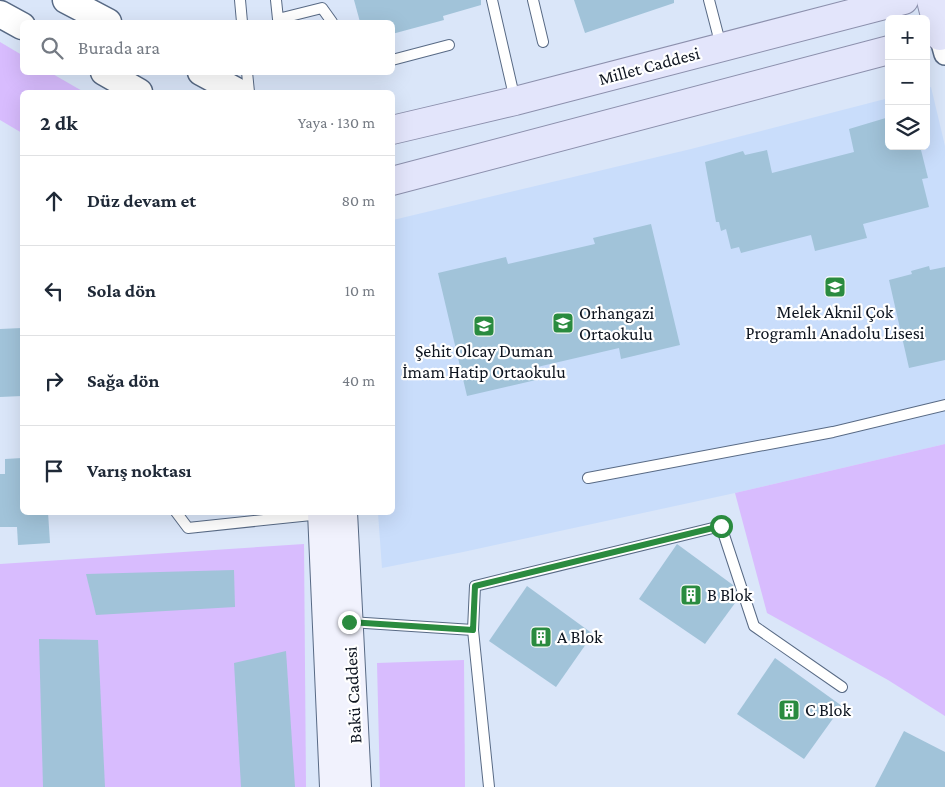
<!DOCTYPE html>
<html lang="tr">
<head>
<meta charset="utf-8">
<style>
	body { margin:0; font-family:"Crimson Pro",serif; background:#f2f2f3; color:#1f2937 }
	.controls { position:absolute; right:15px; top:15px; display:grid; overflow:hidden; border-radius:8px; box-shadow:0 5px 20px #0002 }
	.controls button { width:45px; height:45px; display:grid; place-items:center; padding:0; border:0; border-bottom:1px solid #e0e1e3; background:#fff; color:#1f2937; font:25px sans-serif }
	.stop { position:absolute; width:15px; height:15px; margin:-11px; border:4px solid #2a8b3f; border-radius:50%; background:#fff }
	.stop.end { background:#2a8b3f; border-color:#fff; box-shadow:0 1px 5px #0008 }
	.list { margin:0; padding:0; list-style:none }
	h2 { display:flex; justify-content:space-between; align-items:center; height:65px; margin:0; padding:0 20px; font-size:21px }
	h2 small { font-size:16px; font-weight:400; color:#747a83 }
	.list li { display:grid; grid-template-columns:32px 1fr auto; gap:15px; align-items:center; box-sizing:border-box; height:90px; padding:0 20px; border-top:1px solid #e0e1e3 }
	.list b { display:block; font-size:19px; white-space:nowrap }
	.list em { font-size:16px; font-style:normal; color:#747a83 }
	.icon { flex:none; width:28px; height:28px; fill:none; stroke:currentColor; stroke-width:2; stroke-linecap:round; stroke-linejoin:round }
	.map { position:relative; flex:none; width:945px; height:787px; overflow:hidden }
	.search { position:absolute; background:#fff; box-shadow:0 5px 20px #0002; left:20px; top:20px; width:375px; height:55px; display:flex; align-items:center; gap:12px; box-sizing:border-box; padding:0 18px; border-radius:8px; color:#747a83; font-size:19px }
	.panel { position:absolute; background:#fff; box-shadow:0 5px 20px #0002; left:20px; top:90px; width:375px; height:425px; border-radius:8px }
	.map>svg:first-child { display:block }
	.built { fill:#c9ddfb }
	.green { fill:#d8bcfe }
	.building { fill:#a1c3d9 }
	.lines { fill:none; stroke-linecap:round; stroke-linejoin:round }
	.service-casing { stroke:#586a85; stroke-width:12 }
	.minor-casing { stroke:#586a85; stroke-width:24 }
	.tertiary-casing { stroke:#586a85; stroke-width:29 }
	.secondary-casing { stroke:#586a85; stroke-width:30 }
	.primary-casing { stroke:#8c90ad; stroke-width:30 }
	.service { stroke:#fff; stroke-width:10 }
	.minor { stroke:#fff; stroke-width:21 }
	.tertiary { stroke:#fff; stroke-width:26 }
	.secondary { stroke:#f1f2fd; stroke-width:28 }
	.primary { stroke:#e3e5fb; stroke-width:28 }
	.route { stroke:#2a8b3f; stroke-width:6 }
	.labels { text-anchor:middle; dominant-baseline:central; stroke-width:4.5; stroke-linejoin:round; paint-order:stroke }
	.street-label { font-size:18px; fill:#0e1520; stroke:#fff }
	.poi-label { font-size:18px; fill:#0e1520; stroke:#fff; text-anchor:start }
</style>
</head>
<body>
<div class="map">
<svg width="945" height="787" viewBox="0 0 945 787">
	<rect width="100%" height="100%" fill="#dae6f9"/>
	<polygon class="built" points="931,87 945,146 945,444 735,493 463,552 382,568 378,513 392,512 393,220 691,149 889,98 889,146 926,146 926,89"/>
	<g class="green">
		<polygon points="0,42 22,55 22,72 51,73 84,92 22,92 22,133 0,120"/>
		<polygon points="945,444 945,716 888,680 767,613 735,493"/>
		<polygon points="304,544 306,787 0,787 0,564"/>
		<polygon points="464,660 465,787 380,787 377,663"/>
	</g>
	<g class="building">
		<polygon points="354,0 481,0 481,5 443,16 444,20 392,34 392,22 360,22"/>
		<polygon points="574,0 674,0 674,3 585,33"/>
		<polygon points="889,117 889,146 920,146 928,178 922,179 929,207 863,224 867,238 815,251 811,235 741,253 739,247 731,249 726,229 721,231 719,222 716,222 705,162 743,151 745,155 767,150 772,173 854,152 849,129"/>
		<polygon points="651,224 680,345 621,359 619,348 533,368 536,380 467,396 438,273 506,257 508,264 595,244 593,238"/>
		<polygon points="929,266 930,270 945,267 945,360 909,368 889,280 912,274 911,271"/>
		<polygon points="22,328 22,396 0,397 0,329"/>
		<polygon points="22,458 22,512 48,512 50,543 18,545 17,527 0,527 0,474 5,474 5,459"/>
		<polygon points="677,544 733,585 738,599 705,644 639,599"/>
		<polygon points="234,570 235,607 96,615 86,574"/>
		<polygon points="527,586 593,634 556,687 489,641"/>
		<polygon points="39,639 98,640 105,787 43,787"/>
		<polygon points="286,651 295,787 241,787 234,663"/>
		<polygon points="775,658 842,706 804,759 737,714"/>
		<polygon points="904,731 945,752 945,787 875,787"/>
	</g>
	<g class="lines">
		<g class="service-casing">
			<g id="service">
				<polyline points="240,0 242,22"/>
				<polyline points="276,0 278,19 322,8 332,22"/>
				<polyline points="492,0 515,100"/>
				<polyline points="533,0 543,42"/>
				<polyline points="709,0 721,46"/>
				<polyline points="392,60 449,45"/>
				<polyline points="247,72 249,92"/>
				<polyline points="588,478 833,432 945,405"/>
				<polyline points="176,512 188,528 321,514"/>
				<polyline points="350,622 473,630 489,787"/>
				<polyline points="473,630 475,586 721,526 754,626 842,687"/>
			</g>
		</g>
		<g class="minor-casing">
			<polyline id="minor" points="940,36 945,54"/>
		</g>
		<g class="tertiary-casing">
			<g id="tertiary">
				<polyline points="66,0 108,22"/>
				<polyline points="0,14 22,26"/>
				<polyline points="104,72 139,92"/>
				<polyline points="201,72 238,92"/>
			</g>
		</g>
		<g class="secondary-casing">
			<g id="secondary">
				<polyline points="322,512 334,787"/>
				<polyline points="343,512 357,787"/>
			</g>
		</g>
		<g class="primary-casing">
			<g id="primary">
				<polyline points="931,0 940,36"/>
				<polyline points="392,130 515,101 904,0"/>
				<polyline points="392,181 889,50"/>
			</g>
		</g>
		<use href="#service" class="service"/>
		<use href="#minor" class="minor"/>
		<use href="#tertiary" class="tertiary"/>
		<use href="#secondary" class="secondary"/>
		<use href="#primary" class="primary"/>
	</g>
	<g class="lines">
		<polyline class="route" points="349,622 473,630 475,586 721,526"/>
	</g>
	<defs>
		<g id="school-square" transform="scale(1.125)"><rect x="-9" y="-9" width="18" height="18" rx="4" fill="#2a8b3f" stroke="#fff"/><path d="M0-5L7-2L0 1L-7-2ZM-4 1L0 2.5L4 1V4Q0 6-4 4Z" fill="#fff"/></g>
		<g id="building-square" transform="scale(1.125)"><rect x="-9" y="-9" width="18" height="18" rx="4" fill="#2a8b3f" stroke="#fff"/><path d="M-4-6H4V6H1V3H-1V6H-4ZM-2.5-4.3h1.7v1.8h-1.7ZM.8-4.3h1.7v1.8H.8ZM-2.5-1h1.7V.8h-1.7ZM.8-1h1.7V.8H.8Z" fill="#fff"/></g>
	</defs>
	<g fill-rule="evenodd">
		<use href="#school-square" x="835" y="287"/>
		<use href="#school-square" x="563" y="323"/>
		<use href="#school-square" x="484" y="326"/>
		<use href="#building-square" x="691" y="595"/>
		<use href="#building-square" x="541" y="637"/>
		<use href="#building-square" x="789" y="710"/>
	</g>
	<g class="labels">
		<g class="street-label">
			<text transform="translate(649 66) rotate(-15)">Millet Caddesi</text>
			<text transform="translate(353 695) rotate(-93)">Bakü Caddesi</text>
		</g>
		<g class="poi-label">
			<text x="835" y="312" text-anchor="middle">Melek Aknil Çok<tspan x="835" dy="21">Programlı Anadolu Lisesi</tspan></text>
			<text x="579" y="313">Orhangazi<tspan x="579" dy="21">Ortaokulu</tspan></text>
			<text x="484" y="351" text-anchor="middle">Şehit Olcay Duman<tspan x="484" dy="21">İmam Hatip Ortaokulu</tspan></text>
			<text x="707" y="595">B Blok</text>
			<text x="557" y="637">A Blok</text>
			<text x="805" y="710">C Blok</text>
		</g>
	</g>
</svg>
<div class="controls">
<button>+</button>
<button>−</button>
<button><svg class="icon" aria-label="layers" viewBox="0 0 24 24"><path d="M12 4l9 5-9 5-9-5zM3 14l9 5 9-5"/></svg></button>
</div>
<div class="stop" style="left:721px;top:526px"></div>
<div class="stop end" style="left:349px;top:622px"></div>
<div class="search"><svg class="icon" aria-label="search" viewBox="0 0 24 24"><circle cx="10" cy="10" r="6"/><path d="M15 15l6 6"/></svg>Burada ara</div>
<section class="panel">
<h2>2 dk<small>Yaya · 130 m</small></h2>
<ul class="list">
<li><svg class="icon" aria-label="ahead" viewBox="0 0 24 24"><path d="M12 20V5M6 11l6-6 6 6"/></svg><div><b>Düz devam et</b></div><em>80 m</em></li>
<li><svg class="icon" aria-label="left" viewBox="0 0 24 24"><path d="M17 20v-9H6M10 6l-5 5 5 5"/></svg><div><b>Sola dön</b></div><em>10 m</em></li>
<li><svg class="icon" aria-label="right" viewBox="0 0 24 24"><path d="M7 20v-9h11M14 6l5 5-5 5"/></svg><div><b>Sağa dön</b></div><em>40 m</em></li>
<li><svg class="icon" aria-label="arrive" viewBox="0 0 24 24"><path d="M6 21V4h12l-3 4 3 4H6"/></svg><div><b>Varış noktası</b></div></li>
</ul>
</section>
</div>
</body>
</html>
